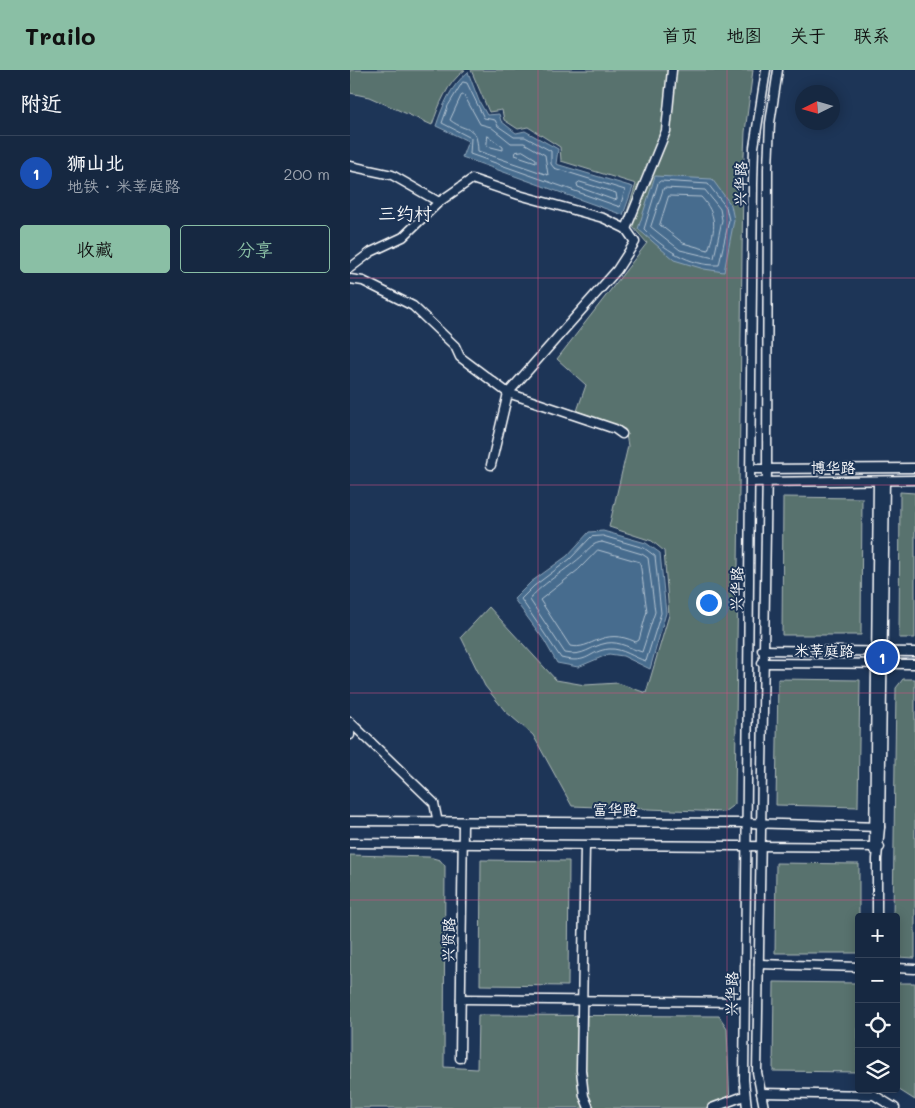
<!DOCTYPE html>
<html lang="zh">
<head>
<meta charset="utf-8">
<style>
	body { margin:0; font-family:Mali,"LXGW WenKai TC",sans-serif; background:#1f3048; color:#f1f3f6 }
	.controls { position:absolute; right:15px; bottom:15px; display:grid; overflow:hidden; border-radius:5px; box-shadow:0 2px 12px #0003 }
	.controls button { width:45px; height:45px; display:grid; place-items:center; padding:0; border:0; border-bottom:1px solid #35445a; background:#162841; color:#f1f3f6; font:25px sans-serif }
	.compass { position:absolute; left:445px; top:15px; width:45px; height:45px; border-radius:50%; background:#162841; box-shadow:0 2px 12px #0003; rotate:265deg }
	.you { position:absolute; left:358px; top:532px; width:18px; height:18px; margin:-12px; border:4px solid #fff; border-radius:50%; background:#1a73e8; box-shadow:0 0 0 8px #1a73e833 }
	.badge { display:grid; place-items:center; width:32px; height:32px; border-radius:50%; background:#8abfa5; color:#fff; font-size:16px; font-weight:700 }
	.pin { position:absolute; translate:-50% -50%; border:2px solid #fff; box-shadow:0 1px 5px #0006 }
	.list { margin:0; padding:0; list-style:none }
	h2 { display:flex; justify-content:space-between; align-items:center; height:65px; margin:0; padding:0 20px; font-size:21px }
	h2 small { font-size:16px; font-weight:400; color:#9ea6b1 }
	.list li { display:grid; grid-template-columns:32px 1fr auto; gap:15px; align-items:center; box-sizing:border-box; height:75px; padding:0 20px; border-top:1px solid #35445a }
	.list b { display:block; font-size:19px; white-space:nowrap }
	.list p { margin:0; font-size:16px; white-space:nowrap; color:#9ea6b1 }
	.list em { font-size:16px; font-style:normal; color:#9ea6b1 }
	.actions { display:flex; gap:10px; padding:15px 20px }
	.actions a { flex:1; padding:11px 0; border:1px solid #8abfa5; border-radius:5px; text-align:center; font-size:18px; color:#8abfa5 }
	.actions .main { background:#8abfa5; color:#111 }
	.icon { flex:none; width:28px; height:28px; fill:none; stroke:currentColor; stroke-width:2; stroke-linecap:round; stroke-linejoin:round }
	.map { position:relative; flex:none; width:565px; height:1038px; overflow:hidden }
	header { display:flex; align-items:center; gap:30px; box-sizing:border-box; height:70px; padding:0 25px; background:#8abfa5; color:#111 }
	header strong { font-size:24px }
	nav { display:flex; gap:28px; margin-inline-start:auto; font-size:18px }
	main { display:flex }
	aside { flex:1; background:#162841 }
	.map>svg:first-child { display:block }
	.green { fill:#59726e; stroke:#acb8b6 }
	.water { fill:#466c8e; stroke:#90a7bb }
	.lines { fill:none; stroke-linecap:round; stroke-linejoin:round }
	.shore { stroke:#b5c4d2; stroke-width:1 }
	.minor-casing { stroke:#fff; stroke-width:11 }
	.minor { stroke:#1d3557; stroke-width:8 }
	.grid { fill:none; stroke:#d15284; stroke-width:1; stroke-opacity:0.55 }
	.labels { text-anchor:middle; dominant-baseline:central; stroke-width:4; stroke-linejoin:round; paint-order:stroke }
	.street-label { font-size:15px; fill:#fff; stroke:#1d3557 }
	.quarter-label { font-size:18px; fill:#fff; stroke:#1d3557 }
</style>
</head>
<body>
<header>
<strong>Trailo</strong>
<nav><a>首页</a><a>地图</a><a>关于</a><a>联系</a></nav>
</header>
<main>
<aside>
<h2>附近<small></small></h2>
<ul class="list">
<li><span class="badge" style="background:#1a4fb4">1</span><div><b>狮山北</b><p>地铁 · 米莘庭路</p></div><em>200 m</em></li>
</ul>
<div class="actions"><a class="main">收藏</a><a>分享</a></div>
</aside>
<div class="map">
<svg width="565" height="1038" viewBox="0 0 565 1038">
	<rect width="100%" height="100%" fill="#1d3557"/>
	<filter id="ink" filterUnits="userSpaceOnUse"><feTurbulence type="fractalNoise" baseFrequency=".02" numOctaves="2"/><feDisplacementMap in="SourceGraphic" scale="10" xChannelSelector="R" yChannelSelector="G"/><feConvolveMatrix kernelMatrix="1 2 1 2 8 2 1 2 1" color-interpolation-filters="sRGB"/></filter>
	<g filter="url(#ink)">
		<g class="green">
			<path d="M0,0H115C97,13 89,35 82,55L19,27L0,23Z"/>
			<polygon points="121,0 403,0 395,62 393,108 385,734 374,742 222,736 183,665 155,641 135,616 111,567 139,537 206,610 235,615 268,613 296,623 319,545 314,481 302,471 259,457 278,376 275,359 227,341 236,315 207,289 297,173 275,148 286,114 211,91 210,77 178,57 168,59 154,50 152,40 139,42"/>
			<polygon points="550,422 565,423 565,568 549,568"/>
			<polygon points="433,427 512,428 511,565 432,565"/>
			<polygon points="428,609 510,610 508,737 426,735"/>
			<polygon points="553,609 565,609 565,888 546,887 546,847 543,847 546,618"/>
			<polygon points="0,785 79,787 90,790 95,796 94,997 127,999 128,945 132,945 369,946 377,958 380,1038 0,1038"/>
			<polygon points="131,790 219,791 218,916 130,915"/>
			<polygon points="426,793 509,794 509,883 425,883"/>
			<polygon points="424,912 508,913 508,1002 423,1001"/>
			<polygon points="546,913 565,913 565,1030 546,1018"/>
		</g>
		<g class="water">
			<path d="M118,2L129,31L137,45L149,44L151,51L166,63L175,61L208,79L206,94L283,117L273,145L112,87L118,71L86,56C93,35 100,17 118,2Z"/>
			<polygon points="305,106 362,109 381,135 384,150 374,202 354,199 324,190 288,159"/>
			<polygon points="253,461 296,473 310,483 316,543 300,599 273,586 259,584 228,597 207,593 194,570 164,529 181,512 217,486 239,462"/>
		</g>
		<g class="lines">
			<g class="shore">
				<polygon points="113,12 117,13 134,48 145,50 148,56 164,67 175,67 201,81 201,94 204,98 275,120 270,137 120,84 121,68 92,53 98,36"/>
				<path d="M114,25L130,54L141,57L161,73H174L195,85L198,105L128,81C127,53 118,64 100,50L111,26Z"/>
				<polygon points="138,66 153,77 153,80 137,76"/>
				<polygon points="173,81 186,89 186,92 165,85 166,82"/>
				<path d="M311,111L358,114L376,137L379,150L369,195C339,196 314,179 294,159L308,113Z"/>
				<polygon points="230,112 266,123 267,129 264,130 228,117 227,114"/>
				<polygon points="314,118 355,120 370,139 372,150 364,188 330,180 301,157"/>
				<path d="M319,126L351,127C367,144 366,159 358,180L333,173L310,155Z"/>
				<path d="M253,466L294,478L305,486L311,543L296,591C284,588 273,578 259,579C238,581 239,595 211,588L171,529L184,516L220,489L241,467Z"/>
				<path d="M252,472L292,484L298,488L305,542L292,582C281,579 270,571 257,573C240,576 234,587 215,583L180,530C185,518 221,497 233,485C239,478 243,473 252,472Z"/>
				<path d="M248,480L290,492L297,541L289,570L286,572C251,556 242,581 220,576L190,530L228,500Z"/>
			</g>
			<g class="minor-casing">
				<g id="minor">
					<polyline points="0,96 42,105 89,132"/>
					<polyline points="276,159 316,61 322,0"/>
					<polyline points="0,198 21,182 53,167 89,132 122,109 169,125 253,148 276,159 285,172 267,200 158,323 110,287 105,276 63,236 13,211 0,209"/>
					<polyline points="141,395 158,323 265,359 272,364"/>
					<polyline points="401,399 565,398"/>
					<polyline points="401,412 565,410"/>
					<polyline points="412,580 565,582"/>
					<polyline points="412,593 565,594"/>
					<polyline points="0,652 84,733 88,753"/>
					<polyline points="0,665 0,652"/>
					<polyline points="0,751 397,753 530,757"/>
					<polyline points="0,773 530,777"/>
					<polyline points="235,776 231,1000 234,1026 239,1038"/>
					<polyline points="524,780 528,411"/>
					<polyline points="527,847 527,789 530,757 535,411"/>
					<polyline points="409,894 509,897"/>
					<polyline points="546,898 565,899"/>
					<polyline points="111,929 394,932"/>
					<polyline points="110,988 113,753"/>
					<polyline points="411,1023 524,1025 545,1038"/>
					<polyline points="362,1038 394,1026"/>
					<polyline points="397,1038 394,1010 403,114 404,77 416,0"/>
					<polyline points="414,1038 407,1002 417,399 418,98 420,53 428,0"/>
				</g>
			</g>
			<use href="#minor" class="minor"/>
		</g>
	</g>
	<path class="grid" d="M188,0V1038M377,0V1038M0,208H565M0,415H565M0,623H565M0,830H565"/>
	<g class="labels">
		<g class="street-label">
			<text transform="translate(390 114) rotate(-89)">兴华路</text>
			<text x="483" y="397">博华路</text>
			<text transform="translate(386 519) rotate(-89)">兴华路</text>
			<text transform="translate(474 580) rotate(1)">米莘庭路</text>
			<text x="265" y="739">富华路</text>
			<text transform="translate(98 870) rotate(-89)">兴贤路</text>
			<text transform="translate(381 924) rotate(-89)">兴华路</text>
		</g>
		<g class="quarter-label">
			<text x="55" y="143">三约村</text>
		</g>
	</g>
</svg>
<div class="controls">
<button>+</button>
<button>−</button>
<button><svg class="icon" aria-label="locate" viewBox="0 0 24 24"><circle cx="12" cy="12" r="6"/><path d="M12 2v4M12 18v4M2 12h4M18 12h4"/></svg></button>
<button><svg class="icon" aria-label="layers" viewBox="0 0 24 24"><path d="M12 4l9 5-9 5-9-5zM3 14l9 5 9-5"/></svg></button>
</div>
<svg class="compass" viewBox="-18 -18 36 36"><path d="M0-13l5 13h-10z" fill="#e53935"/><path d="M0 13l5-13h-10z" fill="#9ea6b1"/></svg>
<div class="you"></div>
<div class="pin badge" style="left:532px;top:587px;background:#1a4fb4">1</div>
</div>
</main>
</body>
</html>
